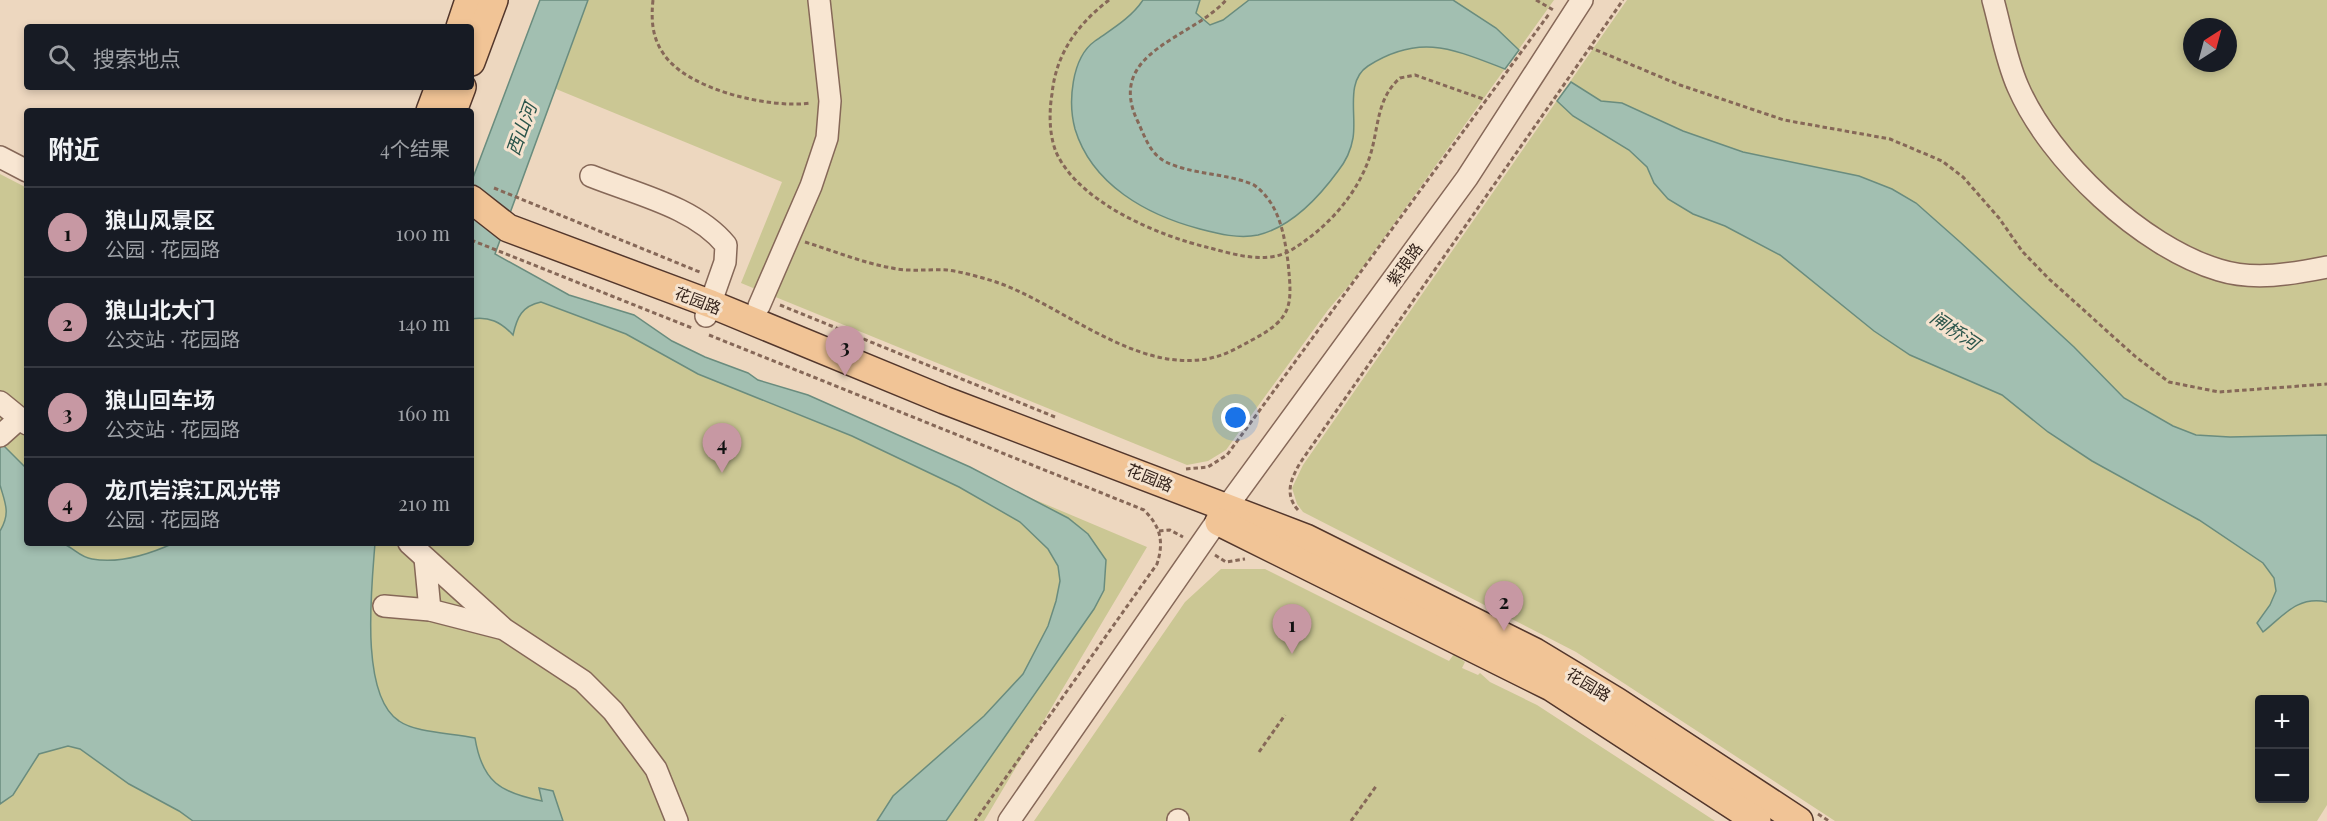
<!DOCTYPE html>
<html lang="zh">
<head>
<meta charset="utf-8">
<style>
	body { margin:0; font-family:"Playfair Display","Noto Sans SC",serif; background:#242831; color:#f1f3f6 }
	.controls { position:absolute; right:18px; bottom:18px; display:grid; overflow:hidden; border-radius:6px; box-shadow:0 3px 9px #0003 }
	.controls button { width:54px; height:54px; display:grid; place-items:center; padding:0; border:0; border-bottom:2px solid #363941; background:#171b24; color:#f1f3f6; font:30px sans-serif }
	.compass { position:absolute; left:2183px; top:18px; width:54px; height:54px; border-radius:50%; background:#171b24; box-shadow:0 3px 9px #0003; rotate:36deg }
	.you { position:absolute; left:1236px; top:418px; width:21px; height:21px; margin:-15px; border:4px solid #fff; border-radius:50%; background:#1a73e8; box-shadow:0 0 0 9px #1a73e833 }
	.badge { display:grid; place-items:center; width:39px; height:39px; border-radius:50%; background:#c798a3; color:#111; font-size:20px; font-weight:700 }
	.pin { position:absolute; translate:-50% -50px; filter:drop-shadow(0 2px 3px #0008) }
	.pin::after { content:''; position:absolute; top:32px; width:21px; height:18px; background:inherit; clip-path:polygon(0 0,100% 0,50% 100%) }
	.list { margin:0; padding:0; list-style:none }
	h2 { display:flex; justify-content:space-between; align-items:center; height:78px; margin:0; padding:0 24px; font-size:26px }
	h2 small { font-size:20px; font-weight:400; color:#9ea1a6 }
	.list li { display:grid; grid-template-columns:39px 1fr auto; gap:18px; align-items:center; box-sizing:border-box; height:90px; padding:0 24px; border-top:2px solid #363941 }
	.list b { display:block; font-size:22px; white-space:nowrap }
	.list p { margin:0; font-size:20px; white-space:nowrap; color:#9ea1a6 }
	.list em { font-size:20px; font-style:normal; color:#9ea1a6 }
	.icon { flex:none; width:33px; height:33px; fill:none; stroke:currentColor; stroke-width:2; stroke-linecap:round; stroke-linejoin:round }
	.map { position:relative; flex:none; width:2327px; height:821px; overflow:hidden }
	.search { position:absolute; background:#171b24; box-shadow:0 3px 9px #0003; left:24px; top:24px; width:450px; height:66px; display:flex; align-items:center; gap:15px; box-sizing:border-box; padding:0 21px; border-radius:6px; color:#9ea1a6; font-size:22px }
	.panel { position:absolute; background:#171b24; box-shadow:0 3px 9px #0003; left:24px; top:108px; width:450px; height:438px; border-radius:6px }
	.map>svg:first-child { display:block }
	.green { fill:#cbc794; fill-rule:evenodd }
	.water { fill:#a2bfb1; stroke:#6a8c7e; stroke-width:1.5 }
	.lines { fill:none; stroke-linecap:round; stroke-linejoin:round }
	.minor-casing { stroke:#866858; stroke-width:24 }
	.major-casing { stroke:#53372c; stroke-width:30 }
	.path { stroke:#866858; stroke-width:3; stroke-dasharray:4.5 3; stroke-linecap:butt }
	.minor { stroke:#f8e6d2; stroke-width:21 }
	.major { stroke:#f1c496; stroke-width:27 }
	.labels { text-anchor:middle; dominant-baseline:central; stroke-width:6; stroke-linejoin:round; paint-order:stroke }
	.street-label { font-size:16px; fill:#35241c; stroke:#f5e3cf }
	.water-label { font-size:18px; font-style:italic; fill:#2b554b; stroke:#f5e3cf }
</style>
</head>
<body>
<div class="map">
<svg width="2327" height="821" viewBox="0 0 2327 821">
	<rect width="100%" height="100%" fill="#edd7bf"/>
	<g class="green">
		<polygon points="588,0 1554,0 1356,277 1328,310 1226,450 1208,461 1187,465 741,283 782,182 556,89"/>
		<path d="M1627,0H2327V805L2317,821H1835L1576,652L1303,512L1297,504L1292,488L1303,465ZM2192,27H2228V63H2192ZM2260,700H2304V798H2260Z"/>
		<polygon points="0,174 27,188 27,543 471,543 471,272 808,404 1147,547 984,821 0,821"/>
		<polygon points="1221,569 1265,569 1449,661 1454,654 1465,662 1462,668 1478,675 1480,673 1490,682 1537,705 1715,821 1034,821 1185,602"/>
	</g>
	<g class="water">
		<path d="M540,0H588L495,254L569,295L634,315L672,341L705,357L748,373L758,380L808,395L970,467L1068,518L1088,534L1106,560L1104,590L1094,609L946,821H877L893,796L984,716L1023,674L1048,626L1056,601L1060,581L1058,566L1048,549L1020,522L959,487L852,436L698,374L626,334L541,302C522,306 517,317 513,335C501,322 489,316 471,319V183Z"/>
		<path d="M1143,0H1200L1196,13L1210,25L1223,20L1249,0H1453L1496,28L1519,50L1505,69C1453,49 1420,33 1368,66C1345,81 1357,115 1353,138C1351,150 1346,161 1338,171C1319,197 1291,227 1258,235C1239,239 1219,234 1200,229C1147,215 1092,185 1075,129C1068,103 1071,58 1095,41C1112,29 1131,18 1143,0Z"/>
		<path d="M1571,82L1601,101L1622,103L1683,131L1743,152L1859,176L1892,189L1916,203L1960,242L2074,347L2124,398L2173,426L2196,435L2230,437L2327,435V602C2298,596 2285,614 2263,632L2257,623L2270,605L2276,591L2274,578L2263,563L2199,520L2092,461L2048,432L2002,395L1910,355L1874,331L1780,255L1725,226L1693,214L1668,199L1654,183L1647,167L1629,150L1573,116L1557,101Z"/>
		<path d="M0,442L27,469V543C37,543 55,540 64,544C75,549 80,557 92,559C119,564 150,554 174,543H375C372,585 359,695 399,721C416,733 452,733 475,738C482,782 501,793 542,801L539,788L553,791L563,821H193L179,811L129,784L80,749L68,746L39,754L13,795L0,804V531C11,513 5,503 0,485C0,473 0,455 0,442Z"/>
	</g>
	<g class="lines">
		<g class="minor-casing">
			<g id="minor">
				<path d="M1993,0C2001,29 2006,60 2018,87C2050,161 2142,247 2219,270C2254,281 2292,274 2327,267"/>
				<polyline points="0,157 27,171"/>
				<path d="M591,176C636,194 695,207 726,245L725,262L706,316"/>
				<polyline points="759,306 811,186 827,138 830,101 819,0"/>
				<polyline points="0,402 27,424"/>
				<polyline points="0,436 19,419"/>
				<polyline points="409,543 504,629 583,681 613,711 656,769 677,821"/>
				<polyline points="425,558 430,610"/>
				<polyline points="384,606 430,610 500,628"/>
				<polyline points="1009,821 1226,508 1467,178 1582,0"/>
				<polyline points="1178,821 1178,820"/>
			</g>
		</g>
		<g class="major-casing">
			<g id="major">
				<polyline points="460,27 469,0"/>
				<polyline points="471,62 494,0"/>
				<polyline points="430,111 439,87"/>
				<polyline points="453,111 462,87"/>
				<polyline points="471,199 508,228 711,304 944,400 1306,538 1535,652 1616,701 1799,821"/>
				<polyline points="1219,522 1551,687 1757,821"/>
			</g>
		</g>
		<g class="path">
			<path d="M653,0C651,19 652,37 663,53C686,90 771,109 811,103"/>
			<path d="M1109,0C1078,24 1056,53 1052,94C1049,112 1049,134 1056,152C1079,203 1159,236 1210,248C1237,255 1268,265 1293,249C1328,227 1357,195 1370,156C1379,128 1376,99 1400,78L1415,75L1486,100"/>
			<polyline points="1536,0 1555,11"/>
			<polyline points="1589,47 1680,85 1784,120 1890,139 1942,161 1963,177 1999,218 2022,251 2049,279 2136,357 2169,382 2219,392 2327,384"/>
			<polyline points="494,188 702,273"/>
			<polyline points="471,240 692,328"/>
			<path d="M805,242C834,251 863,263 892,268C910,272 929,269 947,270C963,272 980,277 996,282C1061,304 1137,375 1211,358C1226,355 1239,347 1252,340C1294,318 1292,304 1288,262C1284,233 1279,203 1254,185C1227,173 1193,175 1166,162C1150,154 1145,137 1138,122C1104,52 1192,39 1226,0"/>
			<polyline points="780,305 1055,417"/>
			<path d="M709,335L1144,510C1161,527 1164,542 1157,564L975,821"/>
			<polyline points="1186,469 1208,467 1227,455 1549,14"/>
			<path d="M1298,510C1284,494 1291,479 1300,463L1623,0"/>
			<polyline points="1159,531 1170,530 1183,537"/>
			<polyline points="1215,555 1226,562 1245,559"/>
			<polyline points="1259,752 1285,715"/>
			<polyline points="1818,814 1829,821"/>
			<polyline points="1351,821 1377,785"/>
		</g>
		<use href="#minor" class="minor"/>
		<use href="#major" class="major"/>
	</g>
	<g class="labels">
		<g class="street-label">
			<text transform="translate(1404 264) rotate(-54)">紫琅路</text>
			<text transform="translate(698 300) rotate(21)">花园路</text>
			<text transform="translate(1150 477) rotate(22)">花园路</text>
			<text transform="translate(1589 684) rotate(31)">花园路</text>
		</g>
		<g class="water-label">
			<text transform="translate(521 129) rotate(-70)">西山河</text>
			<text transform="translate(1955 330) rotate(34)">闸桥河</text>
		</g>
	</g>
</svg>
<div class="controls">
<button>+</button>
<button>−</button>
</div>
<svg class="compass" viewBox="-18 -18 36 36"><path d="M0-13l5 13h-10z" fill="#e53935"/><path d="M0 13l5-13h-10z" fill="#9ea1a6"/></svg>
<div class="you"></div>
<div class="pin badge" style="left:1292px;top:654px">1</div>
<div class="pin badge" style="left:1504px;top:631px">2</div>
<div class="pin badge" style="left:845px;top:376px">3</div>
<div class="pin badge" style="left:722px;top:473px">4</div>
<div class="search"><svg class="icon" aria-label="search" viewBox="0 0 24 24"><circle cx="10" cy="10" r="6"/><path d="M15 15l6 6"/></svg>搜索地点</div>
<section class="panel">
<h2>附近<small>4个结果</small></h2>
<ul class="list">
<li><span class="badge">1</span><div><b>狼山风景区</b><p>公园 · 花园路</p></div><em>100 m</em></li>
<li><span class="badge">2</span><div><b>狼山北大门</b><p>公交站 · 花园路</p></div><em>140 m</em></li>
<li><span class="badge">3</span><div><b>狼山回车场</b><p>公交站 · 花园路</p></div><em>160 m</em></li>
<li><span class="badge">4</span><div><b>龙爪岩滨江风光带</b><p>公园 · 花园路</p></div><em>210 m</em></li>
</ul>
</section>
</div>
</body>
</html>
